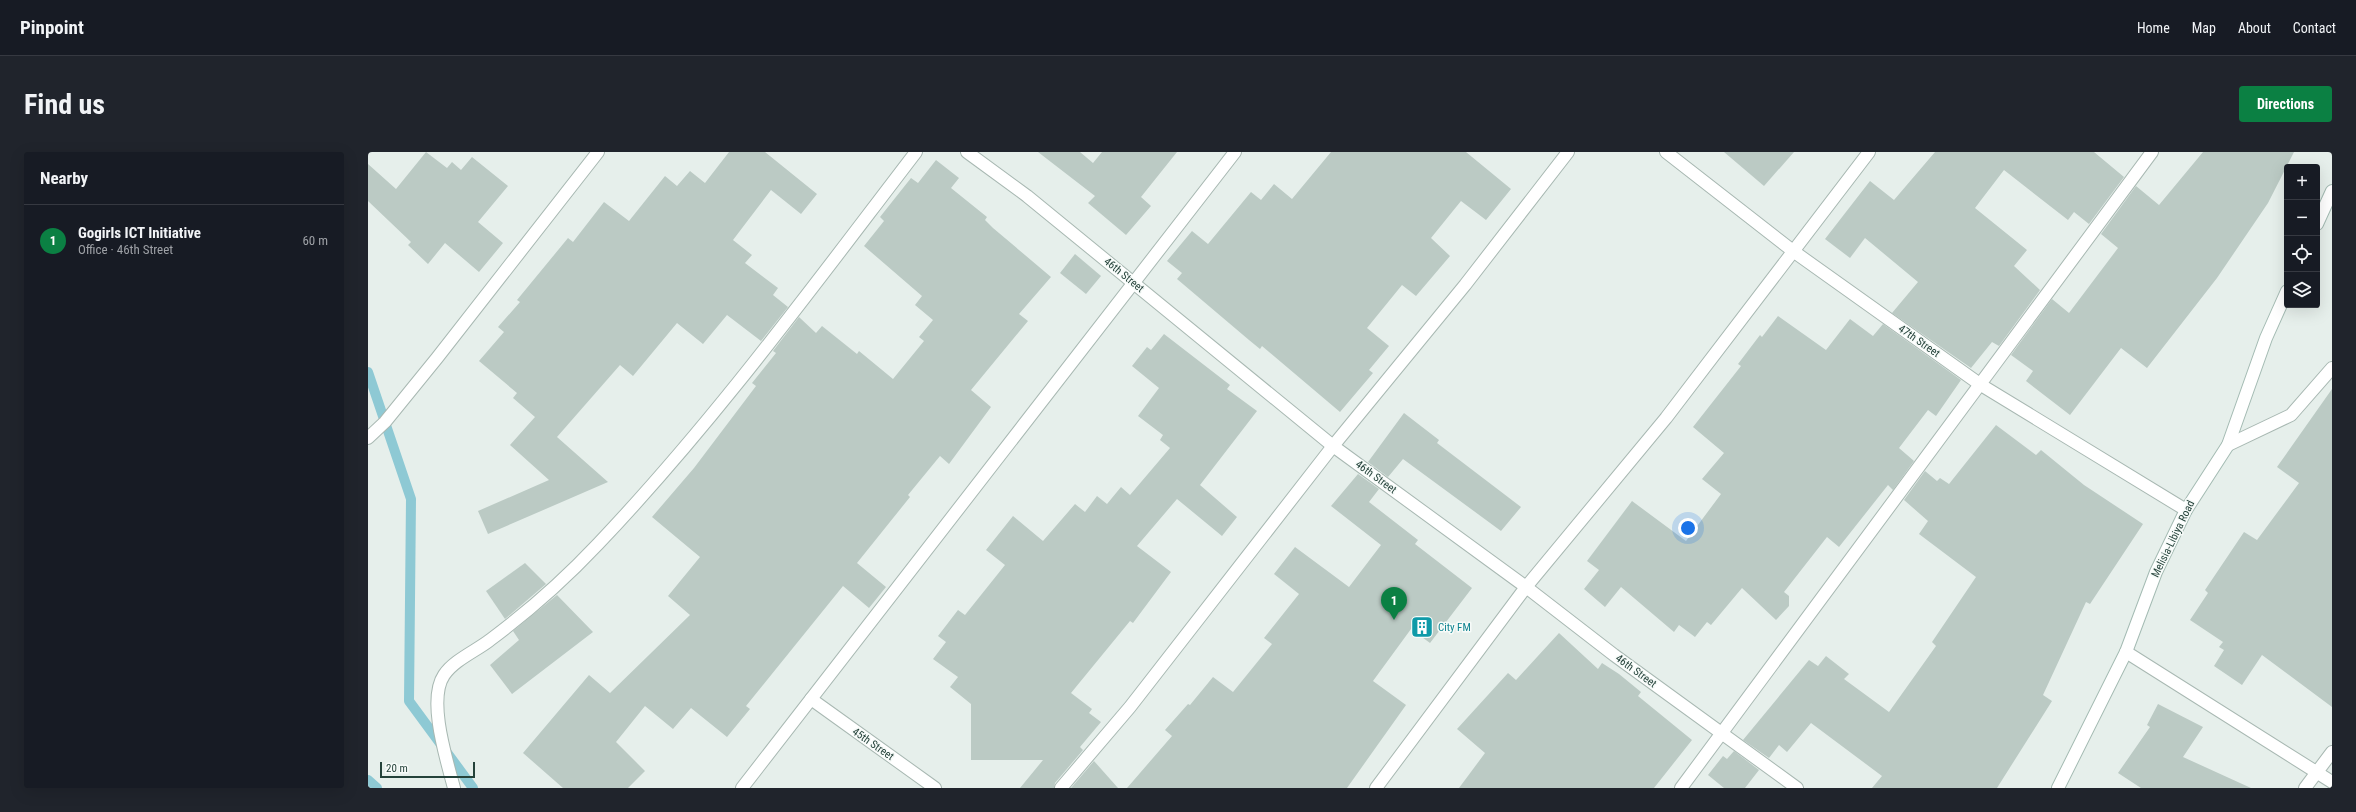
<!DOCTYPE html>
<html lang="en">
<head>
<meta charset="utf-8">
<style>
	body { margin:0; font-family:"Roboto Condensed",sans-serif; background:#20242c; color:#f1f3f6 }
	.controls { position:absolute; right:12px; top:12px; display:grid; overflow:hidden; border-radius:4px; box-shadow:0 4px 16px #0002 }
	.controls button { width:36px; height:36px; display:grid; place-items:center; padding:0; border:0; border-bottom:1px solid #363941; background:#171b24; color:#f1f3f6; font:20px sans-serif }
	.scale { position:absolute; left:12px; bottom:10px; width:95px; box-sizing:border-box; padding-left:4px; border:2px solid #24423a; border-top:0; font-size:11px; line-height:14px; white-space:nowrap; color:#24423a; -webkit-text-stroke:3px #f7fbf9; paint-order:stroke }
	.you { position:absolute; left:1320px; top:376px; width:14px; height:14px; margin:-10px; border:3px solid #fff; border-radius:50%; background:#1a73e8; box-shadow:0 0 0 6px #1a73e833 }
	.badge { display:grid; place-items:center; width:26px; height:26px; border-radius:50%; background:#0b8043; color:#fff; font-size:13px; font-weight:700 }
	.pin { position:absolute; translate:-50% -33px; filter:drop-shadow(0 1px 2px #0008) }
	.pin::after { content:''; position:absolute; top:21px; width:14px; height:12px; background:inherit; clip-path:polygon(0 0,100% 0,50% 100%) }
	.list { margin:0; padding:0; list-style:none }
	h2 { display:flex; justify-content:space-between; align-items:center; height:52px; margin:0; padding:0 16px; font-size:17px }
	h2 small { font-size:13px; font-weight:400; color:#9ea1a6 }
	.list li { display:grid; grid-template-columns:26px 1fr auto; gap:12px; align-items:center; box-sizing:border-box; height:72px; padding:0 16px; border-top:1px solid #363941 }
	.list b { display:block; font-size:15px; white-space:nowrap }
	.list p { margin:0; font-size:13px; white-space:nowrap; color:#9ea1a6 }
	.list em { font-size:13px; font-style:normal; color:#9ea1a6 }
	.icon { flex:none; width:22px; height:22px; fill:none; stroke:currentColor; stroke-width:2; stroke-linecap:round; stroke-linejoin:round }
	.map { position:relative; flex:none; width:1964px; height:636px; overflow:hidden; border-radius:4px }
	header { display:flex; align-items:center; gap:24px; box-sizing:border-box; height:56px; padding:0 20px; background:#171b24; border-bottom:1px solid #363941 }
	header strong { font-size:19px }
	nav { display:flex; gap:22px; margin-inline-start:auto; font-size:14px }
	.intro { display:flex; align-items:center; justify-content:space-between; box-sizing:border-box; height:96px; padding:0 24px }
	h1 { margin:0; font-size:28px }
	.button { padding:10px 18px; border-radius:4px; background:#0b8043; color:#fff; font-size:14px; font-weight:700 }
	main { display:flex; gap:24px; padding:0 24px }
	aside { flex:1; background:#171b24; border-radius:4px; box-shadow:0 4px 16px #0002 }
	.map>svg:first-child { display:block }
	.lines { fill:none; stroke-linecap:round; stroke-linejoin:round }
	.stream { stroke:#8ec9d4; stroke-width:10 }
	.building { fill:#bbcac4 }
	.street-casing { stroke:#a8b8b2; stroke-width:14 }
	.secondary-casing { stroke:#a4bbb3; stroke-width:14 }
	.street { stroke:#fff; stroke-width:12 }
	.secondary { stroke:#fff; stroke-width:12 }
	.labels { text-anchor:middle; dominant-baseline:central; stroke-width:3; stroke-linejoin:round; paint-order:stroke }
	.street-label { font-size:11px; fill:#24423a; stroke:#f7fbf9 }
	.culture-label { font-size:11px; fill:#0d838f; stroke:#f7fbf9; text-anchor:start }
</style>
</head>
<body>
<header>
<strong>Pinpoint</strong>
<nav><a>Home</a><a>Map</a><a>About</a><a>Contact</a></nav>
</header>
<div class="intro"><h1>Find us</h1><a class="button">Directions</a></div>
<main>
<aside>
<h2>Nearby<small></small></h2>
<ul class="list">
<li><span class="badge">1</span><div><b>Gogirls ICT Initiative</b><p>Office · 46th Street</p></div><em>60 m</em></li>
</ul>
</aside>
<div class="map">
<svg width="1964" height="636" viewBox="0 0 1964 636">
	<rect width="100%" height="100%" fill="#e6efeb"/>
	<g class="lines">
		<g class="stream">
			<polyline points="0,220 43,347 41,549 105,636"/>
			<polyline points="0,628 9,636"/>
		</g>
	</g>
	<g class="building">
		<polygon points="58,0 79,16 84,10 93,18 104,5 140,34 110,70 135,91 111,120 77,91 60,112 40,93 43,90 0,49 0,12 28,37"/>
		<polygon points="361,0 397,0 449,42 433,62 403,38 365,88 384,103 377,111 410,136 405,143 420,155 393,189 359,163 335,192 309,171 265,224 252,213 189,285 240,330 120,382 110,359 181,328 142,293 167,265 145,246 149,241 111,209 136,180 130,175 152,150 149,148 200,86 205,90 236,50 261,69 297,24 309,34 322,19 337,31"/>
		<polygon points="670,0 712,0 725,11 734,0 809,0 773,45 783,54 758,83 720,51 727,44"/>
		<polygon points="963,0 1098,0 1143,37 1118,68 1093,49 1063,86 1082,104 1048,144 1034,133 999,176 1021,194 1001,218 1005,221 972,260 894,194 892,197 881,188 809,127 814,121 799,109 824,79 840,92 883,40 893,48 906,32 924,47"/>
		<polygon points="1356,0 1426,0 1396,34"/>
		<polygon points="1567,0 1726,0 1756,25 1721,72 1706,60 1700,68 1636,18 1607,56 1659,98 1646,114 1672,138 1631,194 1624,190 1603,216 1524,161 1550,130 1497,86 1482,106 1457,87 1502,29 1526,48"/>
		<polygon points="1835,0 1926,0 1900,51 1849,126 1779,216 1753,196 1702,263 1658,229 1665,219 1643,203 1684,147 1701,161 1750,96 1733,82 1768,34 1791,53"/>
		<polygon points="568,8 591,26 583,36 619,65 617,68 625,76 683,125 651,162 660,169 603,238 623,255 581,312 572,304 540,343 542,345 489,411 518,435 501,456 475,434 378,554 382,557 359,585 323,556 305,577 277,554 248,590 277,619 260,636 195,636 155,601 221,523 242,541 322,463 300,444 332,405 284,365 326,316 388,234 384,231 408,201 405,199 431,165 448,181 454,174 489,202 491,199 525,227 556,189 551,185 565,168 547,153 554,144 496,94 516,69 512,65 543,26 550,31"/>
		<polygon points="707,102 733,124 718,142 692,121"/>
		<polygon points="1410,164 1458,198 1482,167 1505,184 1515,172 1593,228 1568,264 1560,258 1531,296 1546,309 1525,338 1520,333 1471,395 1459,385 1416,440 1421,444 1421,454 1408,468 1374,436 1343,473 1339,470 1327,485 1311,473 1306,480 1253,435 1237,455 1216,437 1231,418 1219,409 1264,349 1318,389 1353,342 1334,327 1356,301 1325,275 1373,214 1370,212 1392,183 1394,185"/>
		<polygon points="796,182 862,233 859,237 889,259 832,333 869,365 854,384 809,347 769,394 803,420 765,471 762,469 703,541 724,557 721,561 733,570 712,595 715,598 687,631 686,636 652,636 675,608 603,608 603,552 582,535 590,525 565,507 578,490 570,484 590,458 597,463 637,413 618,398 645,364 675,389 707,352 717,360 729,344 739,352 753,335 762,343 802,296 792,288 795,283 770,264 791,236 764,214 779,195 783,198"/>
		<polygon points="1964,237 1964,555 1894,503 1874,533 1846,514 1856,498 1851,495 1855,490 1822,468 1840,441 1837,438 1876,380 1889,388 1931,331 1909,315"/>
		<polygon points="1036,261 1071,288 1069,291 1153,355 1133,379 1035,307 1020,325 1000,310"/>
		<polygon points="1628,273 1668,303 1673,298 1716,333 1775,372 1722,452 1718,450 1675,543 1684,549 1629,636 1504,636 1514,624 1443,571 1419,600 1411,593 1401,606 1375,588 1441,508 1450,514 1458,504 1481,522 1476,527 1521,560 1568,494 1564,490 1608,425 1551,382 1560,369 1536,348 1557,319 1569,329 1572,326 1581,332"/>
		<polygon points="990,322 1011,337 1001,350 1050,388 1047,392 1104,436 1062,491 1043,477 1005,529 1038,553 979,636 759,636 804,584 797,578 820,552 822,553 845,525 865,540 904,492 896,486 931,442 906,422 927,395 981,435 1013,393 963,354"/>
		<polygon points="157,411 178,432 137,467 118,439"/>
		<polygon points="189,443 225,480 144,542 122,513 151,488 145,479"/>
		<polygon points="1191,481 1230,517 1234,511 1251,522 1273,540 1270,544 1324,588 1286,636 1091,636 1117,601 1089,577 1140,521 1148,528"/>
		<polygon points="1790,552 1835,575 1815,605 1883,636 1773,636 1750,621 1782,575 1779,573"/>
		<polygon points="1366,599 1391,618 1377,636 1356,636 1340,623 1355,604 1359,607"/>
		<polygon points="726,609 750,636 703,636"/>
	</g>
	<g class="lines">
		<g class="street-casing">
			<g id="street">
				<polyline points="599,0 659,44 965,294 1158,435 1246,503 1429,636"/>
				<polyline points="1298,0 1425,99 1613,233 1818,358"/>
				<polyline points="0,286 17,270 69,206 230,0"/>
				<polyline points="1860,293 1923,263 1964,216"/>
				<polyline points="1758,500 1964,630"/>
				<polyline points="443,547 567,636"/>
				<path d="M86,636C79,609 59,548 76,523C86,508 108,499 122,488C161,459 197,427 230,392C346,270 446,133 548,0"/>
				<polyline points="374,636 867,0"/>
				<polyline points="693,636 762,555 965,294 1097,133 1200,0"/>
				<polyline points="1008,636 1158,435 1298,266 1501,0"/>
				<polyline points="1313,636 1784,0"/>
				<polyline points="1937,636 1964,600"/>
			</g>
		</g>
		<g class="secondary-casing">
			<g id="secondary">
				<polyline points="1949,72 1964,39"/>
				<polyline points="1690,636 1758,500 1788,420 1818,358 1860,293 1898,186 1919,139"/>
			</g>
		</g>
		<use href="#street" class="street"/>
		<use href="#secondary" class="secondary"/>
	</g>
	<defs>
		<g id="building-square" transform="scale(1.15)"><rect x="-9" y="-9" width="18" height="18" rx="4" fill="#0f9aa8" stroke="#f7fbf9"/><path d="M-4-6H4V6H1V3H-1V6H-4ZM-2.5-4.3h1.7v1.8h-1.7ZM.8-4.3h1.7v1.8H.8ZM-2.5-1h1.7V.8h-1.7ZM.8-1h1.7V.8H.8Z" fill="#fff"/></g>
	</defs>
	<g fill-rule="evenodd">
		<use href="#building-square" x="1054" y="475"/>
	</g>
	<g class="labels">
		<g class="street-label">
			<text transform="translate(756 123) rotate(39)">46th Street</text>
			<text transform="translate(1551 189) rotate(35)">47th Street</text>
			<text transform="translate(1008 325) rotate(36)">46th Street</text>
			<text transform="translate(1805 387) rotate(-64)">Melisia-Libiya Road</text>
			<text transform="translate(1268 519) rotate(36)">46th Street</text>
			<text transform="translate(505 592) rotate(35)">45th Street</text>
		</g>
		<g class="culture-label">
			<text x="1070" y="475">City FM</text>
		</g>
	</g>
</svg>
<div class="controls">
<button>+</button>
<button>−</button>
<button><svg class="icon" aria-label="locate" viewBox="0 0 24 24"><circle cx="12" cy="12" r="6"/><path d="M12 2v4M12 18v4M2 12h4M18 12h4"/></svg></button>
<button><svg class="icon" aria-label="layers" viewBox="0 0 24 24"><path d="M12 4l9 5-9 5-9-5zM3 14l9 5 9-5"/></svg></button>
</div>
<div class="scale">20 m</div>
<div class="you"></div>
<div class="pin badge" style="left:1026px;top:468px">1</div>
</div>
</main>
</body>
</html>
